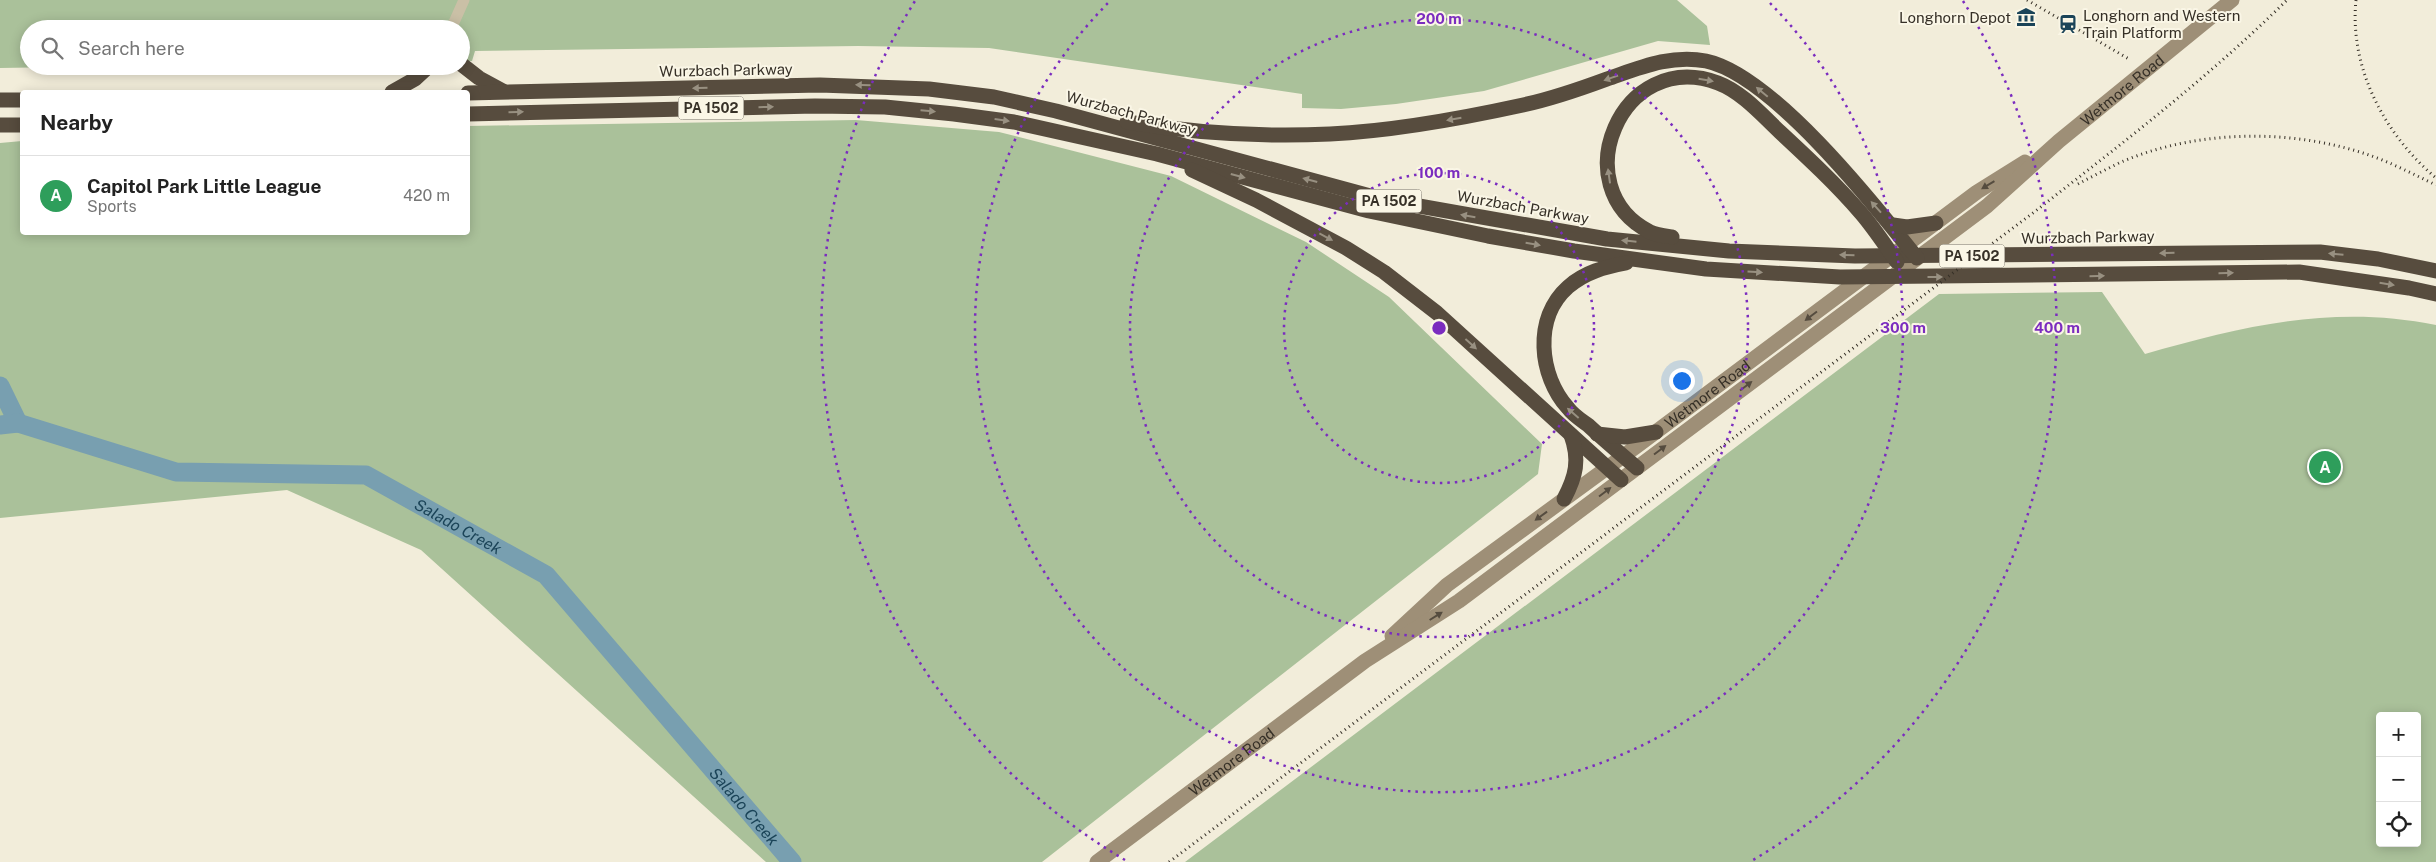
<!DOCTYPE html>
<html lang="en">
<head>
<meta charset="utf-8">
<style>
	body { margin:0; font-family:"Public Sans",sans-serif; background:#f6f6f6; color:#222 }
	.controls { position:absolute; right:15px; bottom:15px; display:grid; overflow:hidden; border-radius:5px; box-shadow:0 2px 12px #0003 }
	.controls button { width:45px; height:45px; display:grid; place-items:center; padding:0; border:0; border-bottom:1px solid #e0e0e0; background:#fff; color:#222; font:25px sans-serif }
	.you { position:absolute; left:1681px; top:380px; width:18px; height:18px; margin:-12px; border:4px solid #fff; border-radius:50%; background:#1a73e8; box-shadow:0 0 0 8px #1a73e833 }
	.badge { display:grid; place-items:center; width:32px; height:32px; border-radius:50%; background:#b45309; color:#fff; font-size:16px; font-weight:700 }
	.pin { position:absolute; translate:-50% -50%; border:2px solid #fff; box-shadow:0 1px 5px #0006 }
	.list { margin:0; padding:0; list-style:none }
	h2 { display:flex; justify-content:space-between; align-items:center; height:65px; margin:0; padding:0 20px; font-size:21px }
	h2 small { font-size:16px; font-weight:400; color:#767676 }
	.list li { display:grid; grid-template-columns:32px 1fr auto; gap:15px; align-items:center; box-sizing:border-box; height:80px; padding:0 20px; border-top:1px solid #e0e0e0 }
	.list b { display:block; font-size:19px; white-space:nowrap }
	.list p { margin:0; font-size:16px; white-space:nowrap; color:#767676 }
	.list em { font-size:16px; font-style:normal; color:#767676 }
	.icon { flex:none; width:28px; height:28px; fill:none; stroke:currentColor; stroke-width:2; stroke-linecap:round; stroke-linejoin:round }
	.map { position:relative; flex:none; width:2436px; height:862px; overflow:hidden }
	.search { position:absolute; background:#fff; box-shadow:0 2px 12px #0003; left:20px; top:20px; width:450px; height:55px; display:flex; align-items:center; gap:12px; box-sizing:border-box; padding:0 18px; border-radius:28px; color:#767676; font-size:19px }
	.panel { position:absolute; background:#fff; box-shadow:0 2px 12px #0003; left:20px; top:90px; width:450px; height:145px; border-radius:5px }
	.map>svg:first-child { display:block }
	.green { fill:#aac19a; fill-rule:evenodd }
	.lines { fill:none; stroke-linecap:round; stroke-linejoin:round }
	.river { stroke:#789fb0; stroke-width:19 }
	.street { stroke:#cac0a6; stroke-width:11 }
	.secondary { stroke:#9e8f77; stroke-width:15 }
	.highway { stroke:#574c3e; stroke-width:15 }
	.rail { stroke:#363027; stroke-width:3; stroke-dasharray:1 4; stroke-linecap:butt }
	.oneway { fill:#989081 }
	.oneway2 { fill:#554c3f }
	.ring { fill:none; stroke:#7b2cbf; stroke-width:2.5; stroke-dasharray:2.5 5 }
	.labels { text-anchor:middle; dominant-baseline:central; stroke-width:4; stroke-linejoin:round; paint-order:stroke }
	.shield { fill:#faf6e6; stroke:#716b60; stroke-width:1 }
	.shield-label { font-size:14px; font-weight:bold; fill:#363027 }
	.poi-label { font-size:15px; fill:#363027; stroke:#faf6e6; text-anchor:start }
	.street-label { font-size:15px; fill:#363027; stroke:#faf6e6 }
	.water-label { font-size:16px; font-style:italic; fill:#1b4458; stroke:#faf6e6 }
	.centre { fill:#7b2cbf; stroke:#faf6e6; stroke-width:2.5 }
	.ring-label { font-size:15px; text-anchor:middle; font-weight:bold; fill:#7b2cbf; stroke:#faf6e6; stroke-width:4; stroke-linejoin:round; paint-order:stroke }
</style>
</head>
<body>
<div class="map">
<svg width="2436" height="862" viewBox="0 0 2436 862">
	<rect width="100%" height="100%" fill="#f2edda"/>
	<g class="green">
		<polygon points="0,0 1677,0 1707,26 1710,45 1658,41 1484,91 1396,104 1341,109 1302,108 1302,94 989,48 858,46 475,51 472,61 461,61 461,29 29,29 29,66 123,66 0,68"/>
		<polygon points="856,120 999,132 1171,176 1306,242 1389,297 1542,444 1538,474 1042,862 766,862 421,550 287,490 0,518 0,143 22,141 22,232 468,232 468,126"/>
		<path d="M2102,292L2145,354C2243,326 2334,304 2436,325V862H1185L1939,294ZM2380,716H2417V843H2380Z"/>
	</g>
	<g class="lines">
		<g class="river">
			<polyline points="0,386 18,423"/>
			<path id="s1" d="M0,425L18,423L176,472L366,475L546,575L792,862"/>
		</g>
		<polyline class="street" points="451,29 464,0"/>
		<g class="secondary">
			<path id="s2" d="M1392,636L1447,585L1637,446L1977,192L2025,162"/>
			<path id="s3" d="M1097,862L1365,661L1459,601L1987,206L2059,141L2232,0"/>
		</g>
		<g class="highway">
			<polyline points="461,64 479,78 503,91"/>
			<polyline points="392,92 415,79 429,66"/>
			<polyline points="468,93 820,85 929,89 994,97 1056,111 1385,200 1607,239 1729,251 1855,256 2320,252 2378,259 2436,271"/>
			<polyline points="0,100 22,100"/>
			<polyline points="468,114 815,106 885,107 954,114 1014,122 1157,154 1369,211 1488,236 1574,251 1706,269 1840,277 2299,272 2409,288 2436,294"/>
			<path d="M1127,122C1193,133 1263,137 1330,134C1394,131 1459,119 1523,105C1551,99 1580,89 1607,79C1639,68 1671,54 1706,61C1772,75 1874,204 1917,258"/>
			<polyline points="0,125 22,125"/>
			<polyline points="1192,170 1256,200 1346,248 1384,272 1437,313 1621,480"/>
			<polyline points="1893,225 1907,227 1936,223"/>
			<path d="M1672,237C1665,236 1656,235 1650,232C1563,188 1621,47 1718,83C1742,92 1762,115 1780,132C1808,158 1836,184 1861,213C1874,228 1885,245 1897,262"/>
			<path d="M1626,263C1605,267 1585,272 1568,287C1533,318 1539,376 1568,408C1573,415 1581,420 1588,425C1604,440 1621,454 1637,468"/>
			<polyline points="1597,434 1625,437 1656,432"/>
			<path d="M1564,499C1576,476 1580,460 1571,435"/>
		</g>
		<g class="rail">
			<polyline points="2027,0 2129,59"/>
			<path d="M2356,0C2349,68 2385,135 2436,178"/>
			<path d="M2078,184C2091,177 2105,170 2119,163C2194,130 2288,128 2366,154C2390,162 2413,174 2436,185"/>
			<path d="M1169,862L2033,213C2120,145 2208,78 2287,0"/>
		</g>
	</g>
	<defs><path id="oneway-solid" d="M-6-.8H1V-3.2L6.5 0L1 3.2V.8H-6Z" transform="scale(1.25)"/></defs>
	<g class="oneway">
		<use href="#oneway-solid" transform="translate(1611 78) rotate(161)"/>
		<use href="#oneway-solid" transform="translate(1706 80) rotate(10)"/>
		<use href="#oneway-solid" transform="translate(863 85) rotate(-179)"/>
		<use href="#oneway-solid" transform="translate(700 88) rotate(179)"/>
		<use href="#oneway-solid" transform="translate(1762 92) rotate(-140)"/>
		<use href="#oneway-solid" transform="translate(766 107) rotate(-1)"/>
		<use href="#oneway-solid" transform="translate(928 111) rotate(5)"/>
		<use href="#oneway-solid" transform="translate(516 112) rotate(-1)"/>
		<use href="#oneway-solid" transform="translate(1454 119) rotate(170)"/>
		<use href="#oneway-solid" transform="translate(1002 120) rotate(8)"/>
		<use href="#oneway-solid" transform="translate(1238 176) rotate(15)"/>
		<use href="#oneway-solid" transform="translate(1609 176) rotate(-98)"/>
		<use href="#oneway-solid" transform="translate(1310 180) rotate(-165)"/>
		<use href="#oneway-solid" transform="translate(1876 207) rotate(-132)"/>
		<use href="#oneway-solid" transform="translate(1468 216) rotate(-170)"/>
		<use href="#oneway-solid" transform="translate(1326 237) rotate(28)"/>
		<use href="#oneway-solid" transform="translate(1629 241) rotate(-174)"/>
		<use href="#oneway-solid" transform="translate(1533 244) rotate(10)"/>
		<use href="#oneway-solid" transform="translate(2167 253) rotate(179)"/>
		<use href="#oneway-solid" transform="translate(2336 254) rotate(-175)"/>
		<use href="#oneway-solid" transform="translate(1847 255) rotate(-178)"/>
		<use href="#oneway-solid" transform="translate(1755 272) rotate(4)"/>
		<use href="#oneway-solid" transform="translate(2226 273) rotate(-1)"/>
		<use href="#oneway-solid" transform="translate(2097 276) rotate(-1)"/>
		<use href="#oneway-solid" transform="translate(1935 277)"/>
		<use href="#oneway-solid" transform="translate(2387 284) rotate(9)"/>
		<use href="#oneway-solid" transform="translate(1471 344) rotate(42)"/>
		<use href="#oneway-solid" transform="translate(1573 413) rotate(-139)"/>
	</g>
	<g class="oneway2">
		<use href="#oneway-solid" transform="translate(1988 185) rotate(149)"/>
		<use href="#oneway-solid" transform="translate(1811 316) rotate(143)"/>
		<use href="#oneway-solid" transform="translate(1746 386) rotate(-37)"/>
		<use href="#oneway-solid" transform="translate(1660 450) rotate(-37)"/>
		<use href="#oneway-solid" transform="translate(1605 492) rotate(-37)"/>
		<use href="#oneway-solid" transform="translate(1541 516) rotate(144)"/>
		<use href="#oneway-solid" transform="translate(1436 616) rotate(-32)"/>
	</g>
	<g class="ring">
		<circle cx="1439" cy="328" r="155"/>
		<circle cx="1439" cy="328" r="309"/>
		<path d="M1770 3A464 464 0 1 1 1108 3"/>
		<path d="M1125 860A618 618 0 0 1 915 1M1963 1A618 618 0 0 1 1753 860"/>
	</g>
	<defs>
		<g id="museum-bare" transform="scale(1.5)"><path d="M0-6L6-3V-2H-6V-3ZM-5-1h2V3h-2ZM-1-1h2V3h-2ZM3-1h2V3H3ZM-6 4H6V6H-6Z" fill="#1b4458" stroke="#faf6e6" stroke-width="2.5" paint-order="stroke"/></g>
		<g id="station-bare" transform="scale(1.5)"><path d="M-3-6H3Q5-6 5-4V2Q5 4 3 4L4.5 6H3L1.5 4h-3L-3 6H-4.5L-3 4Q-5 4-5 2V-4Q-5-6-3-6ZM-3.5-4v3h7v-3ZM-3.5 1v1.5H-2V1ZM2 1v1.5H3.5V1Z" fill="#1b4458" stroke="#faf6e6" stroke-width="2.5" paint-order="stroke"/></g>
	</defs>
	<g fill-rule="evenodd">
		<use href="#museum-bare" x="2026" y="17"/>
		<use href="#station-bare" x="2068" y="24"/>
	</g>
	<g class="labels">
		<g class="shield">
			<rect x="678.5" y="96.5" width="65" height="23" rx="4"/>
			<rect x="1356.5" y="189.5" width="65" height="23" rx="4"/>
			<rect x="1939.5" y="244.5" width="65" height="23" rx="4"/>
		</g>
		<g class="shield-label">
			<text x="711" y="108">PA 1502</text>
			<text x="1389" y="201">PA 1502</text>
			<text x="1972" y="256">PA 1502</text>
		</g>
		<g class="poi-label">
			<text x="2083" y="15">Longhorn and Western<tspan x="2083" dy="17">Train Platform</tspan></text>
			<text x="2011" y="17" text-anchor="end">Longhorn Depot</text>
		</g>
		<g class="street-label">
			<text transform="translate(726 70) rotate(-1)">Wurzbach Parkway</text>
			<text stroke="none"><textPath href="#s3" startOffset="1284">Wetmore Road</textPath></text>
			<text transform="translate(1131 113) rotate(15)">Wurzbach Parkway</text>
			<text transform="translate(1523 207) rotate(10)">Wurzbach Parkway</text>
			<text transform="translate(2088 237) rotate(-1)">Wurzbach Parkway</text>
			<text stroke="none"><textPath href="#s2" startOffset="398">Wetmore Road</textPath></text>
			<text stroke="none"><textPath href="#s3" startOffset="168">Wetmore Road</textPath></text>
		</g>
		<g class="water-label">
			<text stroke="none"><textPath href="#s1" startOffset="479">Salado Creek</textPath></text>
			<text stroke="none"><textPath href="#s1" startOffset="884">Salado Creek</textPath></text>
		</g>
	</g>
	<circle cx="1439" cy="328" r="8" class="centre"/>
	<g class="ring-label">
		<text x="1439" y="24">200 m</text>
		<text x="1439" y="178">100 m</text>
		<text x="1903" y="333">300 m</text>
		<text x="2057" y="333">400 m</text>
	</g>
</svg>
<div class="controls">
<button>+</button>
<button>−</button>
<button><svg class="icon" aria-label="locate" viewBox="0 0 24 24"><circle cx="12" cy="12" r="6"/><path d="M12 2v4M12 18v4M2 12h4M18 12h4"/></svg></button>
</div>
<div class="you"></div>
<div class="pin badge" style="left:2325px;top:467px;background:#2e9e5b">A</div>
<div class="search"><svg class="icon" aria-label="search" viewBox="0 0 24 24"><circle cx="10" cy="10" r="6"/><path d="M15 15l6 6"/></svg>Search here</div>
<section class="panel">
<h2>Nearby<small></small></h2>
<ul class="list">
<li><span class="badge" style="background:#2e9e5b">A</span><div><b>Capitol Park Little League</b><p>Sports</p></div><em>420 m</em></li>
</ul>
</section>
</div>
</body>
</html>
